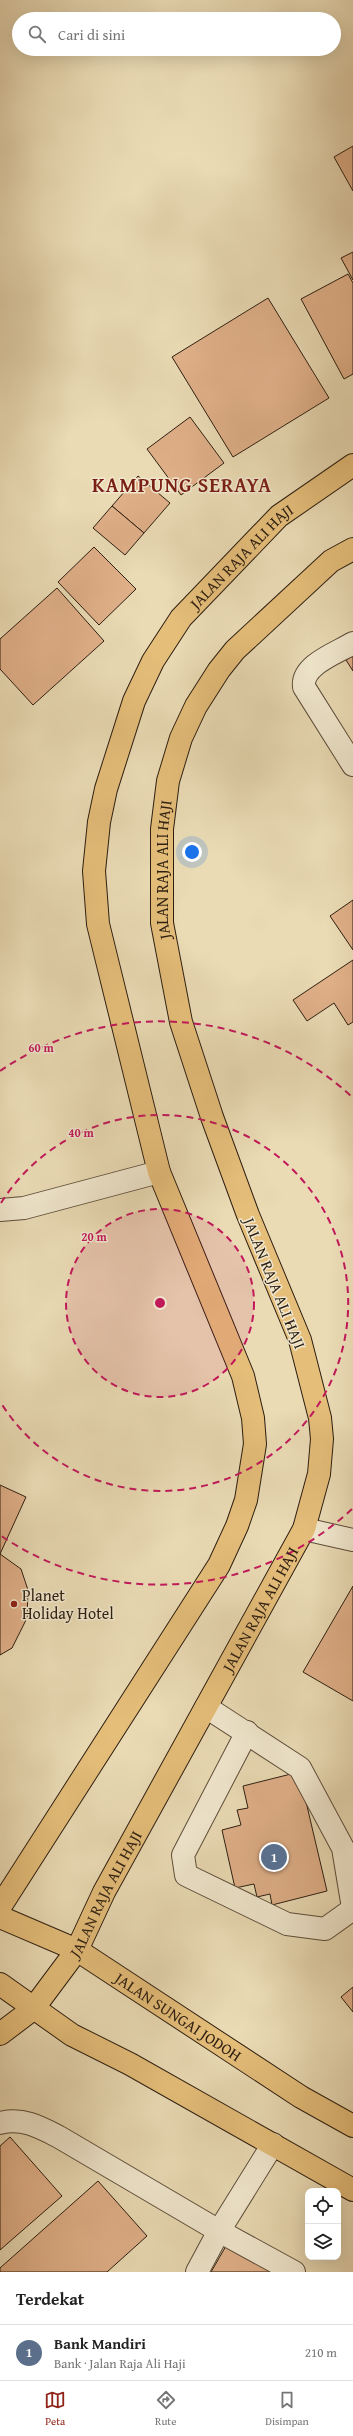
<!DOCTYPE html>
<html lang="id">
<head>
<meta charset="utf-8">
<style>
	body { margin:0; font-family:"Gentium Book Plus",serif; background:#f6f6f6; color:#222 }
	.controls { position:absolute; right:12px; bottom:12px; display:grid; overflow:hidden; border-radius:8px; box-shadow:0 4px 16px #0002 }
	.controls button { width:36px; height:36px; display:grid; place-items:center; padding:0; border:0; border-bottom:1px solid #e0e0e0; background:#fff; color:#222; font:20px sans-serif }
	.you { position:absolute; left:192px; top:852px; width:14px; height:14px; margin:-10px; border:3px solid #fff; border-radius:50%; background:#1a73e8; box-shadow:0 0 0 6px #1a73e833 }
	.badge { display:grid; place-items:center; width:26px; height:26px; border-radius:50%; background:#8f2418; color:#fff; font-size:13px; font-weight:700 }
	.pin { position:absolute; translate:-50% -50%; border:2px solid #fff; box-shadow:0 1px 4px #0006 }
	.list { margin:0; padding:0; list-style:none }
	h2 { display:flex; justify-content:space-between; align-items:center; height:52px; margin:0; padding:0 16px; font-size:17px }
	h2 small { font-size:13px; font-weight:400; color:#767676 }
	.list li { display:grid; grid-template-columns:26px 1fr auto; gap:12px; align-items:center; box-sizing:border-box; height:56px; padding:0 16px; border-top:1px solid #e0e0e0 }
	.list b { display:block; font-size:15px; white-space:nowrap }
	.list p { margin:0; font-size:13px; white-space:nowrap; color:#767676 }
	.list em { font-size:13px; font-style:normal; color:#767676 }
	.icon { flex:none; width:22px; height:22px; fill:none; stroke:currentColor; stroke-width:2; stroke-linecap:round; stroke-linejoin:round }
	.map { position:relative; flex:none; width:353px; height:2272px; overflow:hidden }
	.search { position:absolute; background:#fff; box-shadow:0 4px 16px #0002; left:12px; right:12px; top:12px; height:44px; display:flex; align-items:center; gap:10px; box-sizing:border-box; padding:0 14px; border-radius:22px; color:#767676; font-size:15px }
	.sheet { height:108px; background:#fff }
	nav { display:flex; justify-content:space-around; align-items:center; box-sizing:border-box; height:56px; border-top:1px solid #e0e0e0; background:#fff; font-size:11px; color:#767676 }
	nav a { display:grid; justify-items:center; gap:2px }
	nav .on { color:#8f2418 }
	.map>svg:first-child { display:block }
	.building { fill:#e0b089; stroke:#2c1e11 }
	.lines { fill:none; stroke-linecap:round; stroke-linejoin:round }
	.minor-casing { stroke:#5c4d3a; stroke-width:24 }
	.major-casing { stroke:#2c1e11; stroke-width:24 }
	.minor { stroke:#f1e8cf; stroke-width:22 }
	.major { stroke:#e5be7a; stroke-width:22 }
	.ring { fill:none; stroke:#c2185b; stroke-width:2; stroke-dasharray:7 5 }
	.poi-dot { fill:#8f2418; stroke:#f1e8cf; stroke-width:1.5 }
	.labels { text-anchor:middle; dominant-baseline:central; stroke-width:3; stroke-linejoin:round; paint-order:stroke }
	.street-label { font-size:16px; fill:#2c1e11; stroke:#f1e8cf }
	.poi-label { font-size:16px; fill:#2c1e11; stroke:#f1e8cf; text-anchor:start }
	.district-label { font-size:20px; font-weight:bold; letter-spacing:1px; fill:#7a1f14; stroke:#f1e8cf }
	.centre { fill:#c2185b; stroke:#f1e8cf; stroke-width:2 }
	.ring-label { font-size:12px; text-anchor:middle; font-weight:bold; fill:#c2185b; stroke:#f1e8cf; stroke-width:3; stroke-linejoin:round; paint-order:stroke }
</style>
</head>
<body>
<div class="map">
<svg width="353" height="2272" viewBox="0 0 353 2272">
	<rect width="100%" height="100%" fill="#eadbb5"/>
	<filter id="stains"><feTurbulence type="fractalNoise" baseFrequency=".005" numOctaves="4"/><feColorMatrix values="0 0 0 0 .2 0 0 0 0 .09 0 0 0 0 .02 0 0 0 .5 -.17"/></filter>
	<radialGradient id="worn" r=".72"><stop offset=".6" stop-color="#630" stop-opacity="0"/><stop offset="1" stop-color="#630" stop-opacity=".3"/></radialGradient>
	<g class="building">
		<polygon points="353,146 353,191 334,157"/>
		<polygon points="353,252 353,280 341,258"/>
		<polygon points="348,274 353,283 353,374 344,379 301,299"/>
		<polygon points="268,298 329,398 233,457 172,357"/>
		<polygon points="190,417 224,463 181,495 147,449"/>
		<polygon points="138,476 170,503 144,533 112,506"/>
		<polygon points="112,506 144,533 125,555 93,528"/>
		<polygon points="94,547 136,589 99,625 58,582"/>
		<polygon points="57,588 104,641 33,705 0,669 0,639"/>
		<polygon points="353,656 353,671 346,660"/>
		<polygon points="353,900 353,950 330,916"/>
		<polygon points="353,960 353,1022 348,1025 334,1003 307,1021 293,1000"/>
		<polygon points="0,1485 26,1497 0,1554"/>
		<polygon points="0,1554 21,1569 28,1590 27,1618 12,1648 0,1655"/>
		<polygon points="353,1586 353,1701 303,1672"/>
		<polygon points="299,1772 327,1891 272,1905 270,1894 257,1897 254,1884 235,1888 222,1830 241,1825 237,1810 248,1808 243,1786"/>
		<polygon points="353,1987 353,2012 341,1997"/>
		<polygon points="10,2137 62,2196 0,2250 0,2146"/>
		<polygon points="98,2181 147,2236 107,2272 0,2272 0,2268"/>
		<polygon points="230,2239 288,2272 211,2272"/>
	</g>
	<g class="lines">
		<g class="minor-casing">
			<g id="minor">
				<path d="M353,643C337,653 301,665 304,687L353,765"/>
				<polyline points="0,1210 24,1208 159,1172"/>
				<polyline points="304,1529 353,1540"/>
				<polyline points="206,1707 300,1768 343,1848 353,1908"/>
				<polyline points="247,1732 183,1855 186,1875 287,1924 325,1929 353,1909"/>
				<path d="M0,2123C22,2117 40,2127 59,2137L219,2231L294,2272"/>
				<polyline points="197,2272 219,2231 273,2144"/>
			</g>
		</g>
		<g class="major-casing">
			<g id="major">
				<path id="s1" d="M0,1907L219,1565L237,1526L246,1500L255,1444L253,1418L243,1376L159,1172L98,924L94,871L99,822L106,789L134,701L153,661L181,618L279,516L353,465"/>
				<path id="s2" d="M0,1917L77,1950L301,2097L353,2126"/>
				<polyline points="0,1984 72,2035 130,2064 353,2190"/>
				<path id="s3" d="M0,2034L33,2009L77,1950L104,1892L304,1529L319,1474L322,1439L320,1418L300,1340L248,1215L212,1117L181,1022L162,923V829L168,781L181,738L196,706L219,670L235,650L331,561L353,549"/>
			</g>
		</g>
		<use href="#minor" class="minor"/>
		<use href="#major" class="major"/>
	</g>
	<circle cx="160" cy="1303" r="94" fill="#c2185b" fill-opacity=".12"/>
	<g class="ring">
		<circle cx="160" cy="1303" r="94"/>
		<path d="M1 1203A188 188 0 1 1 1 1403"/>
		<path d="M352 1509A282 282 0 0 1 0 1535M0 1071A282 282 0 0 1 352 1097"/>
	</g>
	<circle class="poi-dot" cx="14" cy="1604" r="4"/>
	<g class="labels">
		<g class="street-label">
			<text stroke="none"><textPath href="#s1" startOffset="1489">JALAN RAJA ALI HAJI</textPath></text>
			<text stroke="none"><textPath href="#s3" startOffset="1281">JALAN RAJA ALI HAJI</textPath></text>
			<text transform="translate(275 1283) rotate(68)">JALAN RAJA ALI HAJI</text>
			<text stroke="none"><textPath href="#s3" startOffset="502">JALAN RAJA ALI HAJI</textPath></text>
			<text stroke="none"><textPath href="#s3" startOffset="178">JALAN RAJA ALI HAJI</textPath></text>
			<text stroke="none"><textPath href="#s2" startOffset="205">JALAN SUNGAI JODOH</textPath></text>
		</g>
		<g class="poi-label">
			<text x="22" y="1595">Planet<tspan x="22" dy="18">Holiday Hotel</tspan></text>
		</g>
		<g class="district-label">
			<text x="182" y="484">KAMPUNG SERAYA</text>
		</g>
	</g>
	<circle cx="160" cy="1303" r="6" class="centre"/>
	<g class="ring-label">
		<text x="41" y="1052">60 m</text>
		<text x="81" y="1137">40 m</text>
		<text x="94" y="1241">20 m</text>
	</g>
	<rect width="100%" height="100%" filter="url(#stains)"/>
	<rect width="100%" height="100%" fill="url(#worn)"/>
</svg>
<div class="controls">
<button><svg class="icon" aria-label="locate" viewBox="0 0 24 24"><circle cx="12" cy="12" r="6"/><path d="M12 2v4M12 18v4M2 12h4M18 12h4"/></svg></button>
<button><svg class="icon" aria-label="layers" viewBox="0 0 24 24"><path d="M12 4l9 5-9 5-9-5zM3 14l9 5 9-5"/></svg></button>
</div>
<div class="you"></div>
<div class="pin badge" style="left:274px;top:1857px;background:#5c6f8a">1</div>
<div class="search"><svg class="icon" aria-label="search" viewBox="0 0 24 24"><circle cx="10" cy="10" r="6"/><path d="M15 15l6 6"/></svg>Cari di sini</div>
</div>
<section class="sheet">
<h2>Terdekat<small></small></h2>
<ul class="list">
<li><span class="badge" style="background:#5c6f8a">1</span><div><b>Bank Mandiri</b><p>Bank · Jalan Raja Ali Haji</p></div><em>210 m</em></li>
</ul>
</section>
<nav>
<a class="on"><svg class="icon" aria-label="map" viewBox="0 0 24 24"><path d="M3 6l6-2 6 2 6-2v14l-6 2-6-2-6 2zM9 4v14M15 6v14"/></svg>Peta</a>
<a><svg class="icon" aria-label="directions" viewBox="0 0 24 24"><path d="M12 3l9 9-9 9-9-9zM9 14v-3h6M13 9l2 2-2 2"/></svg>Rute</a>
<a><svg class="icon" aria-label="saved" viewBox="0 0 24 24"><path d="M7 4h10v16l-5-4-5 4z"/></svg>Disimpan</a>
</nav>
</body>
</html>
